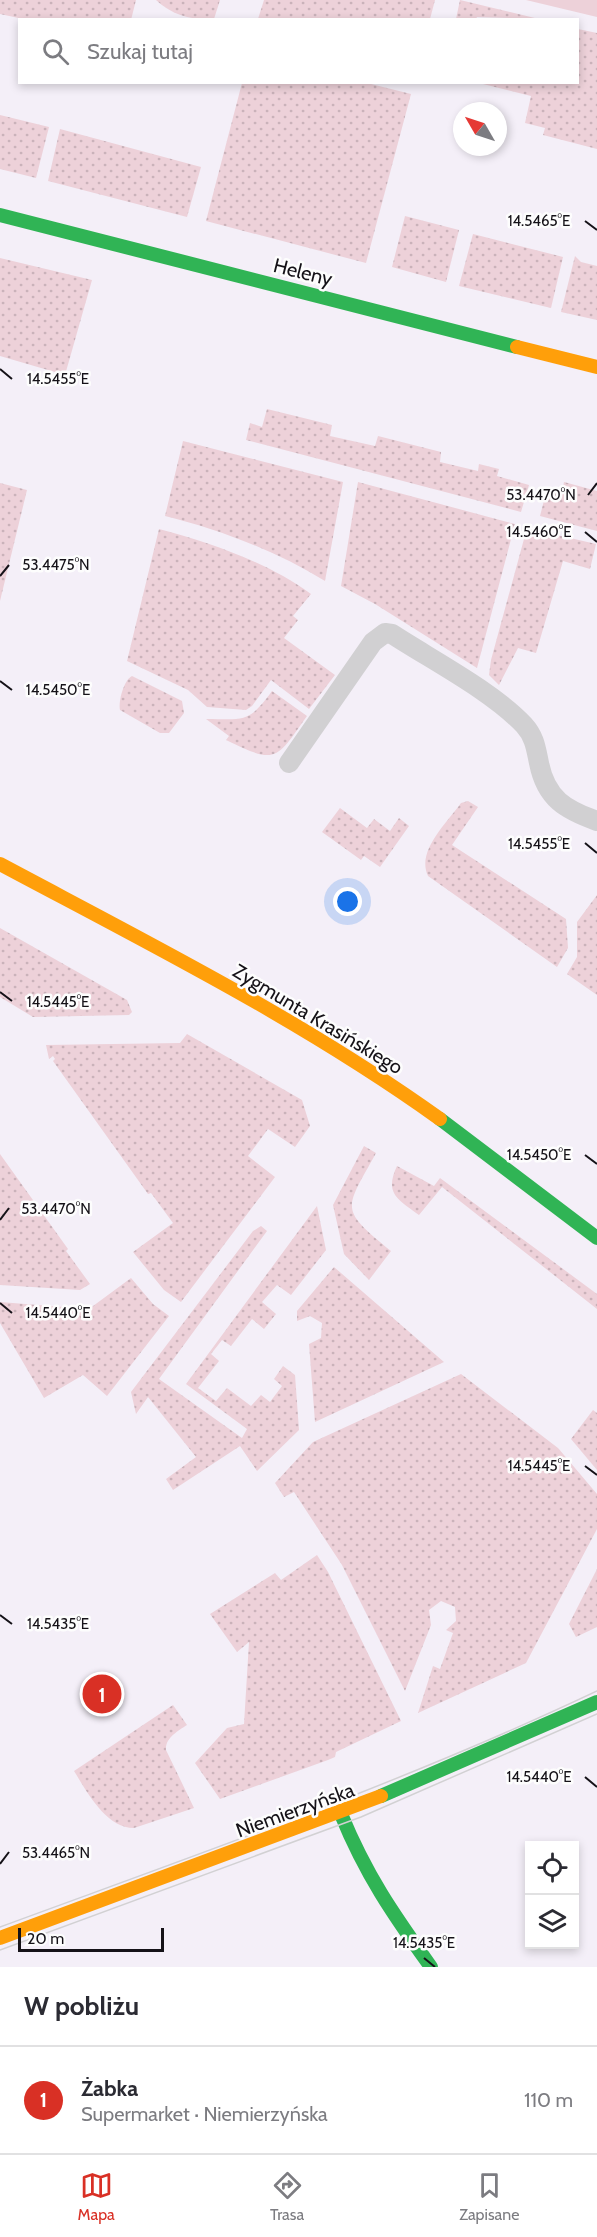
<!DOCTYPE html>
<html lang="pl">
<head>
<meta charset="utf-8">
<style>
	body { margin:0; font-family:Cabin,sans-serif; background:#f7f7f7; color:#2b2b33 }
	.controls { position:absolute; right:18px; bottom:18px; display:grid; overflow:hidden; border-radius:0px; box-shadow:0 3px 9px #0003 }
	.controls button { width:54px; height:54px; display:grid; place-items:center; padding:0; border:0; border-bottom:2px solid #e1e1e2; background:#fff; color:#2b2b33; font:30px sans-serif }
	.compass { position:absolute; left:453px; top:102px; width:54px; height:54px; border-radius:50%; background:#fff; box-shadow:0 3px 9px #0003; rotate:309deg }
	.scale { position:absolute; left:18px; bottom:15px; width:146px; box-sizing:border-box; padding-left:6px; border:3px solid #151218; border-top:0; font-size:16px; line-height:21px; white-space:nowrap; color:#151218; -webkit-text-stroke:4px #fdfdfd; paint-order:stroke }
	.you { position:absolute; left:348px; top:902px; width:21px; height:21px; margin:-15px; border:4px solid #fff; border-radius:50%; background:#1a73e8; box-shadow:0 0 0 9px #1a73e833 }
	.badge { display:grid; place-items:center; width:39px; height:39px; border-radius:50%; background:#d93025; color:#fff; font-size:20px; font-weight:700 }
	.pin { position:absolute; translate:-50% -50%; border:3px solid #fff; box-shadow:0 2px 6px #0006 }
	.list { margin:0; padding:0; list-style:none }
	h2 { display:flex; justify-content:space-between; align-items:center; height:78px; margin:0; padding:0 24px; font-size:26px }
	h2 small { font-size:20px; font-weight:400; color:#7c7c81 }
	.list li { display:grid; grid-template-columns:39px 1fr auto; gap:18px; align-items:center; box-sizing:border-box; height:108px; padding:0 24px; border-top:2px solid #e1e1e2 }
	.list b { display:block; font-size:22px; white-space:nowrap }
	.list p { margin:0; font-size:20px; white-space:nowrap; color:#7c7c81 }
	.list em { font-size:20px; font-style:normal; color:#7c7c81 }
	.icon { flex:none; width:33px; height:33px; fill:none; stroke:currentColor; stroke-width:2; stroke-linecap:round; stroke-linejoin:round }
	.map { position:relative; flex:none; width:597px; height:1967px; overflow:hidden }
	.search { position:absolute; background:#fff; box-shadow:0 3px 9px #0003; left:18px; right:18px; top:18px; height:66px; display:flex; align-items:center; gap:15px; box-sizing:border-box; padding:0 21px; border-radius:0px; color:#7c7c81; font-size:22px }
	.sheet { height:186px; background:#fff }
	nav { display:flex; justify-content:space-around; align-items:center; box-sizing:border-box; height:84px; border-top:2px solid #e1e1e2; background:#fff; font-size:16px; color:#7c7c81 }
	nav a { display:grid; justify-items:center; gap:3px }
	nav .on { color:#d93025 }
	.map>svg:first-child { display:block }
	.grass { fill:url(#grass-dots) }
	.garden { fill:#edd1d9 }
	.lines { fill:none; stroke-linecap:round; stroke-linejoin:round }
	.lane { stroke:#d1d0d2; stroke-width:20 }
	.fast { stroke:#30b455; stroke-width:14 }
	.slow { stroke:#ff9f0a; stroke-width:14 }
	.tram { stroke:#d2d1d3; stroke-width:1.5 }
	.ticks { fill:none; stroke:#151218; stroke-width:2 }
	.labels { text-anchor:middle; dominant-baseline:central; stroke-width:5; stroke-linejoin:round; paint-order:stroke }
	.street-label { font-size:20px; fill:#151218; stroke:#fdfdfd }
	.ticks-label { font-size:15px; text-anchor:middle; fill:#151218; stroke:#fdfdfd; stroke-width:5; stroke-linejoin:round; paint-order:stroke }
</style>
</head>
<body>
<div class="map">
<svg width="597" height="1967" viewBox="0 0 597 1967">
	<defs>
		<pattern id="grass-dots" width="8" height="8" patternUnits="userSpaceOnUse" patternTransform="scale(1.5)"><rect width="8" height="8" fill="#edd1d9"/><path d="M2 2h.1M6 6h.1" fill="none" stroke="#cab2ba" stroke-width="1.8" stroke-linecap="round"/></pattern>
	</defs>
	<rect width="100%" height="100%" fill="#f4eff8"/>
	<g class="grass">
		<polygon points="0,0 136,0 131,20 23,19 0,14"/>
		<path d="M156,0H220L214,19C192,20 173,16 156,0Z"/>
		<polygon points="264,0 435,0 430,19 258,19"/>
		<polygon points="460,0 539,19 477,17 476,19 456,19"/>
		<polygon points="578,29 597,33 597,149 543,135 545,128 525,123 531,96 479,83 578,82"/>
		<polygon points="242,83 367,83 411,94 366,263 206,221"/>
		<polygon points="0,115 49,127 36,178 0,169"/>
		<polygon points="60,129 201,167 187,217 48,181"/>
		<polygon points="405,216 459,230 446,282 392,267"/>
		<polygon points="473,234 563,257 551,308 459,286"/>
		<polygon points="575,256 581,262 597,266 597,320 561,312"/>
		<polygon points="0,258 92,280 65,375 0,356"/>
		<polygon points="267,409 332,425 330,436 375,446 378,436 441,452 440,462 478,471 479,464 499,469 497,476 529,485 521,512 246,440 250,423 262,427"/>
		<path d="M183,441L343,482L325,581C276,551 221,530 165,516Z"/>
		<polygon points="358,482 515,524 477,668 375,604 341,586"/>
		<polygon points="564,482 597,491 597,531 540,516 547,489 562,493"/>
		<polygon points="0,483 27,490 0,601"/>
		<polygon points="527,528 596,544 590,569 563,561 536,653 518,648 499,685 489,675 491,660"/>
		<path d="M159,529C211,543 267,562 311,594L293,616L298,620L284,638L335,675L309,709L271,680L252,706L246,710L207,707L188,690L127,661Z"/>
		<path d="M132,676L182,701L184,713L169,733H160L120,710C118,701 124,680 132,676Z"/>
		<path d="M272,691L307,716C276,760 277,765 226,740L229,736L206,719C244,719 248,724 272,691Z"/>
		<path d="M468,801L478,807L452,845L566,919L568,948L557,967L428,876C416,851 447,823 461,803Z"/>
		<polygon points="340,808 367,828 374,819 390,831 399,818 409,826 380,867 364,856 361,860 322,832"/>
		<polygon points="597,895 597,995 567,974 577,957 577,922"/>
		<polygon points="0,928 127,1000 132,1012 129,1015 33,1017 0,997"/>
		<polygon points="187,1034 302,1100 310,1126 295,1147 268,1129 248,1156 275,1177 181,1302 164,1290 133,1252 173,1223 151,1193 148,1194 53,1061 55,1059 53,1056 49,1059 46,1045 180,1043"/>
		<path d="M364,1146L376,1153C345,1210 338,1208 391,1251L369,1280L344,1254L333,1205Z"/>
		<polygon points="0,1154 68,1249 66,1251 90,1284 80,1290 0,1285"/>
		<path d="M397,1166L434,1186L440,1178L597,1294V1309L442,1187L419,1215C398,1199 384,1194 397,1166Z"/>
		<polygon points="317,1206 326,1250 291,1295 277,1285 262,1302 276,1314 264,1329 252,1319 231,1346 222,1340 211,1354 219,1361 198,1388 216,1401 227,1388 251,1406 261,1395 270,1402 282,1386 274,1379 283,1366 295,1375 299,1430 257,1471 240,1446 173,1490 166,1479 196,1457 148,1397 136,1414 131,1392 253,1231 261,1226 267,1231 159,1379 242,1438 247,1429 186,1384"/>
		<polygon points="334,1267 444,1362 315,1422 309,1344 321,1338 322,1323 310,1316 297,1321 297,1311"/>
		<polygon points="131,1278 153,1304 169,1316 107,1396 83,1375 44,1398 0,1323 0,1302 89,1309"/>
		<polygon points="461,1374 558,1448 597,1494 597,1529 526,1663 418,1713 433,1666 440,1669 453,1633 446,1630 456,1621 455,1607 441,1601 429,1610 431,1625 405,1691 342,1565 294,1492 284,1497 275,1483 313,1442"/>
		<polygon points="593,1410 597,1413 597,1470 571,1439"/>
		<polygon points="317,1555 328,1572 401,1721 336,1752 335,1757 328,1760 220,1799 195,1763 227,1728 244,1724 249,1642 237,1652 210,1614 275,1573 281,1580"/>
		<polygon points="597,1569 597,1627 576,1637 569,1624"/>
		<path d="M173,1705L187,1725C178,1731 165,1738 166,1750L194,1808L134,1828C106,1828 87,1792 74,1771Z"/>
	</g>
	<polygon class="garden" points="526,0 597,0 597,17"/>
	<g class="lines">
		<path class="lane" d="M289,763L373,642L385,633L392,634C432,660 492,691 524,725C535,737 536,749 539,763C546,799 566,810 597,821"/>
		<g class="fast">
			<polyline points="0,215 517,347"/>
			<polyline points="440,1119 597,1238"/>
			<polyline points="381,1796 597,1702"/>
			<path d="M341,1814C366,1875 393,1914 431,1967"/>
		</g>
		<g class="slow">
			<polyline points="517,347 597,367"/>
			<path d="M0,864C150,944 302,1020 440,1119"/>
			<polyline points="0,1938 381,1796"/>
		</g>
		<g class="tram">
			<path d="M0,1927C201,1853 403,1783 597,1691"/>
			<polyline points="0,1950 361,1817 597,1714"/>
		</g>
	</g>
	<path class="ticks" d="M585,221L597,230M0,369L12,379M588,495L597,483M585,532L597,542M0,576L9,565M0,681L12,690M585,843L597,853M0,992L12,1001M585,1155L597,1164M0,1220L9,1208M0,1303L12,1313M585,1466L597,1475M0,1615L12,1624M585,1777L597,1787M0,1864L9,1852M424,1958L435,1967"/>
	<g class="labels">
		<g class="street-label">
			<text transform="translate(303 272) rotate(14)">Heleny</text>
			<text transform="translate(318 1019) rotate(31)">Zygmunta Krasińskiego</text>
			<text transform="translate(295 1810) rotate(-20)">Niemierzyńska</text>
		</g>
	</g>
	<g class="ticks-label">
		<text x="539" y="226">14.5465°E</text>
		<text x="58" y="384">14.5455°E</text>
		<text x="541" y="500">53.4470°N</text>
		<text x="539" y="537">14.5460°E</text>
		<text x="56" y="570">53.4475°N</text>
		<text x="58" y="695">14.5450°E</text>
		<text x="539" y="849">14.5455°E</text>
		<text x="58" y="1007">14.5445°E</text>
		<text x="539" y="1160">14.5450°E</text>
		<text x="56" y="1214">53.4470°N</text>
		<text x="58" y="1318">14.5440°E</text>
		<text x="539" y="1471">14.5445°E</text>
		<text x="58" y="1629">14.5435°E</text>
		<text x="539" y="1782">14.5440°E</text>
		<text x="56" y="1858">53.4465°N</text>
		<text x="424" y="1948">14.5435°E</text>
	</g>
</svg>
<div class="controls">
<button><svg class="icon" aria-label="locate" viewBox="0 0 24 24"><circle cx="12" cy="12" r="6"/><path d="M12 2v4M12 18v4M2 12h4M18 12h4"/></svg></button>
<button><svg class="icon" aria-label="layers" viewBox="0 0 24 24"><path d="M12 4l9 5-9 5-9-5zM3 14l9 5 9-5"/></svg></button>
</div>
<svg class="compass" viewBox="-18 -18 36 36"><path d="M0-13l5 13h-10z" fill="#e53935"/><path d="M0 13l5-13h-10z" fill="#7c7c81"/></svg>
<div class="scale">20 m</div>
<div class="you"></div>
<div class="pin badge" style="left:102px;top:1694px">1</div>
<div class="search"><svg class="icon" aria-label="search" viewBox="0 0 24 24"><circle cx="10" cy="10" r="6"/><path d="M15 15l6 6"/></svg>Szukaj tutaj</div>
</div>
<section class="sheet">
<h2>W pobliżu<small></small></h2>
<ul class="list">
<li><span class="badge">1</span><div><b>Żabka</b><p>Supermarket · Niemierzyńska</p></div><em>110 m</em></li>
</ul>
</section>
<nav>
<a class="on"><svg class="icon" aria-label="map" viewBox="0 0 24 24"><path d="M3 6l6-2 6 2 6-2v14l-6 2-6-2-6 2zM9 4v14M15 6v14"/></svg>Mapa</a>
<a><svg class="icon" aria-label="directions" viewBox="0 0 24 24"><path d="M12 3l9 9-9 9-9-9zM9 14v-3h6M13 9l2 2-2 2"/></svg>Trasa</a>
<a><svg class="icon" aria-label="saved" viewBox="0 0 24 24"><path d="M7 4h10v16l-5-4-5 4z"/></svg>Zapisane</a>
</nav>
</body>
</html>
